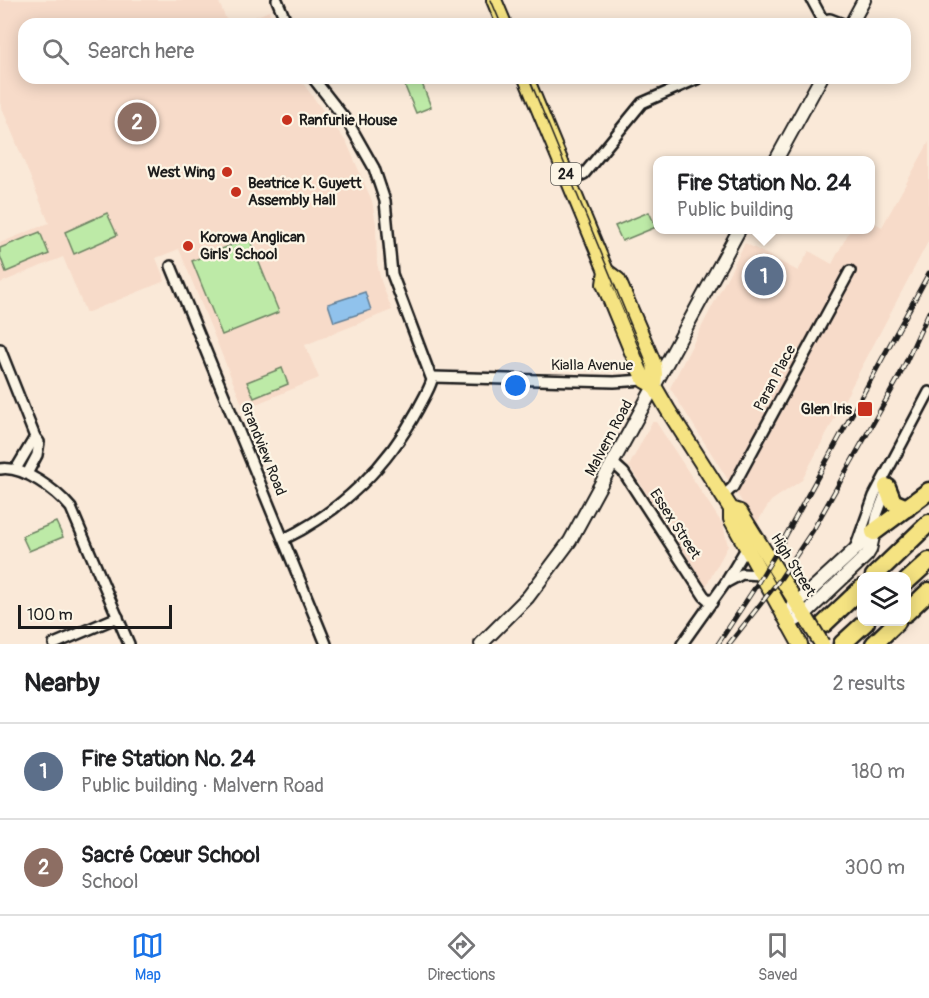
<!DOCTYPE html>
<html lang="en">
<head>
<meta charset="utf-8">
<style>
	body { margin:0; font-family:Pangolin,sans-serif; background:#f6f6f6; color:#202124 }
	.controls { position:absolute; right:18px; bottom:18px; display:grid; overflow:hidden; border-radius:12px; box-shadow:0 3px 15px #0003 }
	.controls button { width:54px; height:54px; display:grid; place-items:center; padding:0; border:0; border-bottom:2px solid #e0e0e0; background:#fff; color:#202124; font:30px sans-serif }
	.scale { position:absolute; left:18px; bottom:15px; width:154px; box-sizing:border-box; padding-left:6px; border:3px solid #1c1c1c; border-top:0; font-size:16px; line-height:21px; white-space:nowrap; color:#1c1c1c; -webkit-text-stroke:4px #fcf5e5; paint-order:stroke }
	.you { position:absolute; left:516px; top:386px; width:21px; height:21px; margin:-15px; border:4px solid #fff; border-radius:50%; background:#1a73e8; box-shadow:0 0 0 9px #1a73e833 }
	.badge { display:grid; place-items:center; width:39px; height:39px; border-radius:50%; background:#1a73e8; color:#fff; font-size:20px; font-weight:700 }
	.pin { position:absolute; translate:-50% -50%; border:3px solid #fff; box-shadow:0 2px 6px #0006 }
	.popup { position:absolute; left:653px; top:156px; width:222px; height:78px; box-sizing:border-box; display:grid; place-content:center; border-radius:12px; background:#fff; filter:drop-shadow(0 2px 4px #0005); font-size:20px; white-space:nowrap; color:#757577 }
	.popup b { font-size:22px; color:#202124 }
	.popup::after { content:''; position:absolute; left:50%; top:100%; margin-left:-12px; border:12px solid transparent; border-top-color:#fff }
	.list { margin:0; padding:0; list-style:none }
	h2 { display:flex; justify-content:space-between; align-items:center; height:78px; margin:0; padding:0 24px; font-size:26px }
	h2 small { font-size:20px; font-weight:400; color:#757577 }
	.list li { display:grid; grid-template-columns:39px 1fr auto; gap:18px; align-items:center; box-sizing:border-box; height:96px; padding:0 24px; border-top:2px solid #e0e0e0 }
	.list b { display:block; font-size:22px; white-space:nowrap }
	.list p { margin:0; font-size:20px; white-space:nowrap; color:#757577 }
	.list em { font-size:20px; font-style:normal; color:#757577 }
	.icon { flex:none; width:33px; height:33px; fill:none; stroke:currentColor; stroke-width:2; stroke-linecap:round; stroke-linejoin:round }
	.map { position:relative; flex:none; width:929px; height:644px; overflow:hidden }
	.search { position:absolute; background:#fff; box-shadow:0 3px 15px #0003; left:18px; right:18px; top:18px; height:66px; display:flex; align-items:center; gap:15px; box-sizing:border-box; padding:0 21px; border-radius:18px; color:#757577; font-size:22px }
	.sheet { height:270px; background:#fff }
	nav { display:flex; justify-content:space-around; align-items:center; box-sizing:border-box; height:84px; border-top:2px solid #e0e0e0; background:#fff; font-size:16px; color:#757577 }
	nav a { display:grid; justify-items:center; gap:3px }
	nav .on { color:#1a73e8 }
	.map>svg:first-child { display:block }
	.built { fill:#f7dbc9 }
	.green { fill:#bdeaa7; stroke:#6c8362; stroke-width:1.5 }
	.water { fill:#90c2ec; stroke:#628099; stroke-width:1.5 }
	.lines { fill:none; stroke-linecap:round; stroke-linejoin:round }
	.street-casing { stroke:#1c1c1c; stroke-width:14 }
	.secondary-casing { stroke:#1c1c1c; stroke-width:16 }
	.primary-casing { stroke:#1c1c1c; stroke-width:18 }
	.highway-casing { stroke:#1c1c1c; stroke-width:21 }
	.street { stroke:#fcf5e5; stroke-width:9 }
	.secondary { stroke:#fcf5e5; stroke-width:12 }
	.primary { stroke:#f5e382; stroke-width:14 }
	.highway { stroke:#f5e382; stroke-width:16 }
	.tram { stroke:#1c1c1c; stroke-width:1.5 }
	.rail-casing { stroke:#1c1c1c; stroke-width:5 }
	.rail { stroke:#fcf5e5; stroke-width:3; stroke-dasharray:9; stroke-linecap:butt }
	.primary-bridge-casing { stroke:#1c1c1c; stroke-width:18; stroke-linecap:butt }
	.primary-bridge { stroke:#f5e382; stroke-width:14 }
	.poi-dot { fill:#c8321e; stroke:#fcf5e5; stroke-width:2 }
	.labels { text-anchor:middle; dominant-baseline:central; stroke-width:4.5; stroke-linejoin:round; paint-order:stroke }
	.shield { fill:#fcf5e5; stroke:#5f5d58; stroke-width:1.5 }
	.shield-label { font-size:14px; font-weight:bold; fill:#1c1c1c }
	.poi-label { font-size:15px; font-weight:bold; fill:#1c1c1c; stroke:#fcf5e5; text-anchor:start }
	.street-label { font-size:15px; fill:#1c1c1c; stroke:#fcf5e5 }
</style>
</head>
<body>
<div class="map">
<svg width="929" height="644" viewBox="0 0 929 644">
	<rect width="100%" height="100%" fill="#fae9d8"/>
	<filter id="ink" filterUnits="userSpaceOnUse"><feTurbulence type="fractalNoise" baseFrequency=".0167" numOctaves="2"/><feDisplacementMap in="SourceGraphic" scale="12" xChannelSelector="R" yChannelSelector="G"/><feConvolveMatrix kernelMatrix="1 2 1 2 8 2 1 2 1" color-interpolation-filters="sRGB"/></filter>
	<g filter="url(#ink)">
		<g class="built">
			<polygon points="0,0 218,0 228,24 24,24 24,78 299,78 347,143 372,201 376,224 377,263 381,281 392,310 305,345 319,378 244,409 179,249 156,258 165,281 86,313 63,257 0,283 0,243 49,223 0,103"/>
			<polygon points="269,11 274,24 238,24"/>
			<polygon points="929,142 929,240 802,480 771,501 756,524 670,388 745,243 798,271 809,251 832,264 850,230 870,230 871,221 882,227"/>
			<polygon points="652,422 656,422 723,525 728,546 706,586 629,466"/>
		</g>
		<g class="green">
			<polygon points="405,78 420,78 431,107 416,113 402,79"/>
			<polygon points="649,212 656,227 622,241 615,226"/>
			<polygon points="107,213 117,235 74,254 65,232"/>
			<polygon points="40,232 49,254 6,272 0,256 0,248"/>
			<polygon points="249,238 279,312 222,335 192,261"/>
			<polygon points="282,368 288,384 254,398 247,382"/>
			<polygon points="56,522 63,537 29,551 22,536"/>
		</g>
		<polygon class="water" points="365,292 371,310 334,322 328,304"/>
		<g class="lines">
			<g class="street-casing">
				<g id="street">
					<polyline points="277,0 287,24"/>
					<polyline points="812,0 825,24"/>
					<polyline points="824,20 830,19 843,24"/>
					<polyline points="569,181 584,174 642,103 699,78"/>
					<polyline points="171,266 326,644"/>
					<polyline points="0,349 35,437 39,442 37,455 27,474"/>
					<polyline points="432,377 614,382 644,380"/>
					<polyline points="613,463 624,473 704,596 712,603"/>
					<path d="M0,469C23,465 57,491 71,508L129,644"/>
					<polyline points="16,469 35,437"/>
					<polyline points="723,496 733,487 850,271"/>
					<polyline points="874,530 877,515 887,489"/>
					<path d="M284,539C342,511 388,465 418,409C423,399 429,390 432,380L392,274L385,201L374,168L349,124L313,78"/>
					<polyline points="856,546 874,496 929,392"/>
					<polyline points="727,582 742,574 762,575"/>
					<polyline points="54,644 118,617"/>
					<polyline points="682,644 726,582 747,547"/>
				</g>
			</g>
			<g class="secondary-casing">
				<g id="secondary">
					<polyline points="851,24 864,0"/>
					<polyline points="776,160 821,78"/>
					<polyline points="783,616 874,532"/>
					<polyline points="788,625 804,615 867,555 870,550 874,532"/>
					<polyline points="481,644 528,597 570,541 739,230"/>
				</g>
			</g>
			<g class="primary-casing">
				<g id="primary">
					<polyline points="494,0 504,24"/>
					<polyline points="526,78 606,271 618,280 654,364 655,374 654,386 668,410 731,509 740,512 808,621"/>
					<polyline points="606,271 604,284 639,369 645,381 654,386"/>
					<polyline points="731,509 731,519 800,644"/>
				</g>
			</g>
			<g class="highway-casing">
				<g id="highway">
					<polyline points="887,487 893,502 907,508"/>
					<polyline points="874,532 929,491"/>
					<polyline points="874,576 929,523"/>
					<polyline points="906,582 929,561"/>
					<polyline points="906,613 929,591"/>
					<polyline points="824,624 862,588"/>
					<polyline points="842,644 866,622"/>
					<polyline points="874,644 897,622"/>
				</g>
			</g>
			<use href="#street" class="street"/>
			<use href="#secondary" class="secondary"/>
			<use href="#primary" class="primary"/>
			<use href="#highway" class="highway"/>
			<g class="tram">
				<polyline points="491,0 501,24"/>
				<polyline points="529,78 645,359"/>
			</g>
			<g class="rail-casing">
				<g id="rail">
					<polyline points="718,644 754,589 779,548 929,273"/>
					<polyline points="729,644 781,578 813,530 899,377 929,312"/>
				</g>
			</g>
			<use href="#rail" class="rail"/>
			<g class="primary-bridge-casing">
				<polyline id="primary-bridge" points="808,621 822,644"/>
			</g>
			<use href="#primary-bridge" class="primary-bridge"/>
		</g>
	</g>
	<g class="poi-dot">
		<circle cx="287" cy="120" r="6"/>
		<circle cx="227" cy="172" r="6"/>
		<circle cx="236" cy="192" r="6"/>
		<circle cx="188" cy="246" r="6"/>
		<rect x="857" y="401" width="16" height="16" rx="3"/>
	</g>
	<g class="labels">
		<rect class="shield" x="551" y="163" width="30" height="22" rx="4.5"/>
		<g class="shield-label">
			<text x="566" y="174">24</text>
		</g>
		<g class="poi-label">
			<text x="299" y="120">Ranfurlie House</text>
			<text x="215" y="172" text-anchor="end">West Wing</text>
			<text x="248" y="183">Beatrice K. Guyett<tspan x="248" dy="17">Assembly Hall</tspan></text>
			<text x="200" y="237">Korowa Anglican<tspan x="200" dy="17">Girls' School</tspan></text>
			<text x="852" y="409" text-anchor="end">Glen Iris</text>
		</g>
		<g class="street-label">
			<text x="592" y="365">Kialla Avenue</text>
			<text transform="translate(775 378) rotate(-62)">Paran Place</text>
			<text transform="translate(609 438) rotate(-62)">Malvern Road</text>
			<text transform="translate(263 449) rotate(68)">Grandview Road</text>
			<text transform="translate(675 524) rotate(57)">Essex Street</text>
			<text transform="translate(793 565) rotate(58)">High Street</text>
		</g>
	</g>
</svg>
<div class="controls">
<button><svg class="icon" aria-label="layers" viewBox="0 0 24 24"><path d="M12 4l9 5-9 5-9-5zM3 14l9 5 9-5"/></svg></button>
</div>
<div class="scale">100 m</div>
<div class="you"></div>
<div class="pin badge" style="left:764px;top:276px;background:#5c6f8a">1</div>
<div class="popup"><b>Fire Station No. 24</b>Public building</div>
<div class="pin badge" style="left:137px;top:122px;background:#8d6e63">2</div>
<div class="search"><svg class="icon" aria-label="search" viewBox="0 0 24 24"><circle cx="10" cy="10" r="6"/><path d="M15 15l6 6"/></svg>Search here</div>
</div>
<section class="sheet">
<h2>Nearby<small>2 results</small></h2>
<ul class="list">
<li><span class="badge" style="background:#5c6f8a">1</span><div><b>Fire Station No. 24</b><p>Public building · Malvern Road</p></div><em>180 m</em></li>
<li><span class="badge" style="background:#8d6e63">2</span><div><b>Sacré Cœur School</b><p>School</p></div><em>300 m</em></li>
</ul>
</section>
<nav>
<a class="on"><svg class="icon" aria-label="map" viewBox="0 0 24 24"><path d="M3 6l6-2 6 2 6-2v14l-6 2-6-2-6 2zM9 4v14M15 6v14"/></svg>Map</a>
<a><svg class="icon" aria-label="directions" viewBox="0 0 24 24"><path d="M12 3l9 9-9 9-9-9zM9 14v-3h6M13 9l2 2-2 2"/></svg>Directions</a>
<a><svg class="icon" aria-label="saved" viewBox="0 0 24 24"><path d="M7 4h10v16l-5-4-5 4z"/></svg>Saved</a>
</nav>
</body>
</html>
